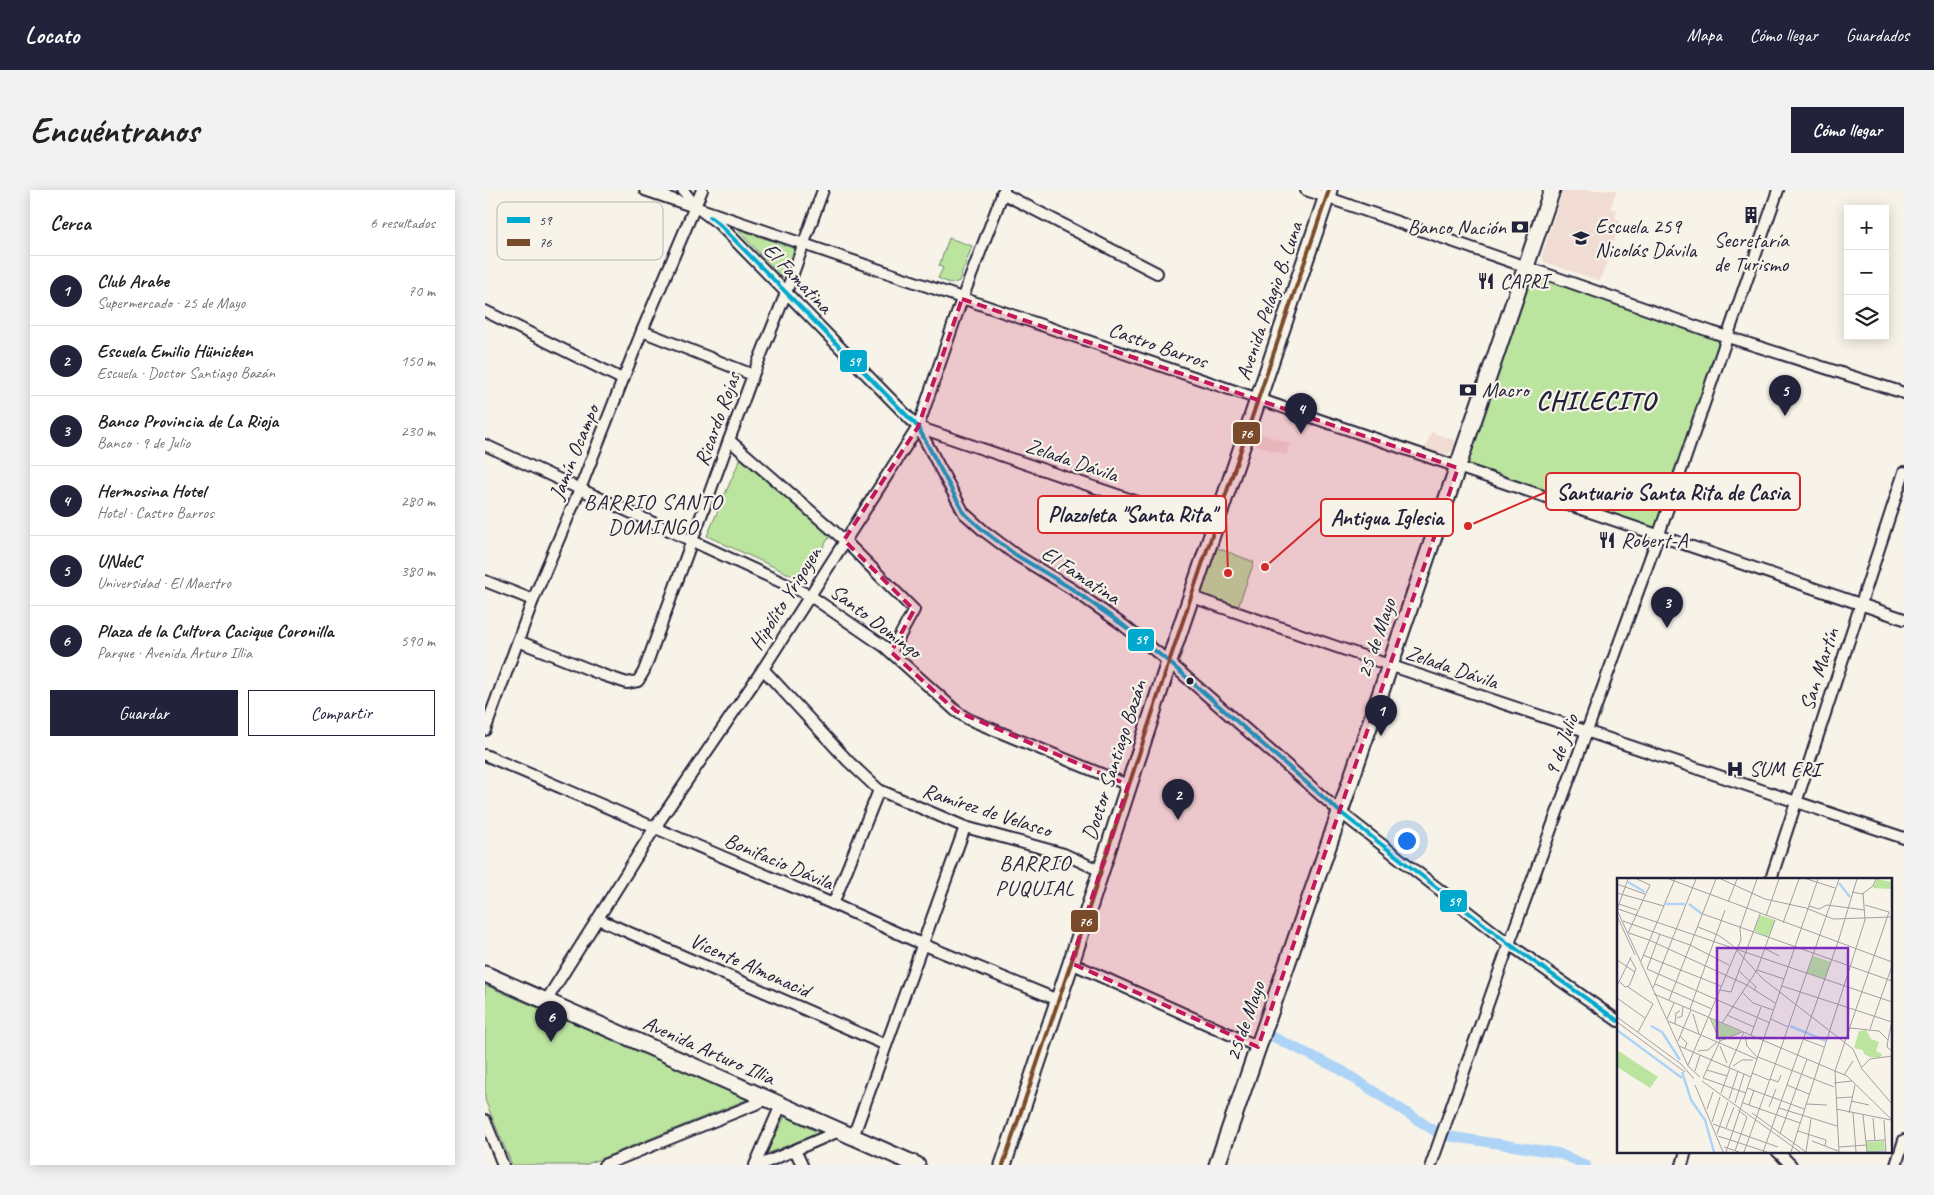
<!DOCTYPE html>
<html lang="es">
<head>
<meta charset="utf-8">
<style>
	body { margin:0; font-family:Caveat,sans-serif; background:#f2f2f2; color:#222 }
	.controls { position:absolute; right:15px; top:15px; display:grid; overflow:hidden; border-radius:0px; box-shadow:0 2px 12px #0003 }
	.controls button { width:45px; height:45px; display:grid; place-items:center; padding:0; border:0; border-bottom:1px solid #e0e0e0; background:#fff; color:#222; font:25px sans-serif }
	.you { position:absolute; left:921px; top:650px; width:18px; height:18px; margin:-12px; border:4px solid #fff; border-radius:50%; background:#1a73e8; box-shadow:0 0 0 8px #1a73e833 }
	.badge { display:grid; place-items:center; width:32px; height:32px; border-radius:50%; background:#22223b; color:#fff; font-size:16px; font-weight:700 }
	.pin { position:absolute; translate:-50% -41px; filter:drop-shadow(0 1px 2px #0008) }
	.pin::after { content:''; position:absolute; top:26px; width:18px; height:15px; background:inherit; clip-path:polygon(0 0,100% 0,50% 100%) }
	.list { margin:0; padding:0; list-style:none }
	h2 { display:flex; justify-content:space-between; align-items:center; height:65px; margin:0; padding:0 20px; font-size:21px }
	h2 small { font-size:16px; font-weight:400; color:#767676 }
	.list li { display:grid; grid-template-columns:32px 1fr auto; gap:15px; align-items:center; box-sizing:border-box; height:70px; padding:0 20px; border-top:1px solid #e0e0e0 }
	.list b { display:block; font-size:19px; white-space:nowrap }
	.list p { margin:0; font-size:16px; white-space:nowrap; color:#767676 }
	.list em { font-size:16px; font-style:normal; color:#767676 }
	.actions { display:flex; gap:10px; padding:15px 20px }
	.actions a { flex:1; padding:11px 0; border:1px solid #22223b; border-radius:0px; text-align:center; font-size:18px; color:#22223b }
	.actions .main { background:#22223b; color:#fff }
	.icon { flex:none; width:28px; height:28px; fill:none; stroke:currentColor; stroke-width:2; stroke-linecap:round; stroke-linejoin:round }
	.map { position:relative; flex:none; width:1419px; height:975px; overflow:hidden; border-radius:0px }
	header { display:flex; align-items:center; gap:30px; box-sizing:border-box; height:70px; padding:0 25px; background:#22223b; color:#fff }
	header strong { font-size:24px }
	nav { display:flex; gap:28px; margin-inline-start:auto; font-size:18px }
	.intro { display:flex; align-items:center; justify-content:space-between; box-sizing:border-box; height:120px; padding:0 30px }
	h1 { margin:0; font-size:35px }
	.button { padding:12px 22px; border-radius:0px; background:#22223b; color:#fff; font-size:18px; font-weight:700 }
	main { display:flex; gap:30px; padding:0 30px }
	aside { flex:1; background:#fff; border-radius:0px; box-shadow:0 2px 12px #0003 }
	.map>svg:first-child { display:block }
	.built { fill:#f1dcd3 }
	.green { fill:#bbe49f; stroke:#6e836d }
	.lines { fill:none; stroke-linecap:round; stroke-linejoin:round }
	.canal { stroke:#add4f7; stroke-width:10 }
	.street-casing { stroke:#22223b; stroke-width:14 }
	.secondary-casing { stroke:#22223b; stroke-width:19 }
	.street { stroke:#f7f3e8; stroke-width:10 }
	.secondary { stroke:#f7f3e8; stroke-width:15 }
	.bus-1-casing { stroke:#f7f3e8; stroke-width:8 }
	.bus-2-casing { stroke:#f7f3e8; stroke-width:8 }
	.bus-1 { stroke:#00a9ce; stroke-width:4 }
	.bus-2 { stroke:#7a4b2a; stroke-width:4 }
	.marked { fill:#c2185b; fill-opacity:0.2; stroke:#c2185b; stroke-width:4; stroke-dasharray:10 6; stroke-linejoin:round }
	.bus-dot { fill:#22223b; stroke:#f7f3e8; stroke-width:2 }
	.labels { text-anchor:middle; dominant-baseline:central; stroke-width:4.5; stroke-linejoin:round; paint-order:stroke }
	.poi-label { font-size:21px; fill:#22223b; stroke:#f7f3e8; text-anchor:start }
	.street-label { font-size:21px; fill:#22223b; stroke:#f7f3e8 }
	.neighbourhood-label { font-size:22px; letter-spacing:1px; fill:#22223b; stroke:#f7f3e8 }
	.district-label { font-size:26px; font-weight:bold; letter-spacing:1px; fill:#22223b; stroke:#f7f3e8 }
	.inset-river { fill:none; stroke:#add4f7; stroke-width:2.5 }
	.inset-road { fill:none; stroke:#a29fa3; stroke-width:1 }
	.view { fill:#7b2cbf; fill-opacity:0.15; stroke:#7b2cbf; stroke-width:2.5 }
	.inset-edge { fill:none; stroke:#22223b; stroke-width:2.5 }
	.key { fill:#f7f3e8; stroke:#b7b4b4; stroke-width:1 }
	.key-label { font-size:14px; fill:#22223b }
	.leader { fill:none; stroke:#d62828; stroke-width:2 }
	.callout-dot { fill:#d62828; stroke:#f7f3e8; stroke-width:2 }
	.callout { fill:#f7f3e8; stroke:#d62828; stroke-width:2 }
	.callout-label { font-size:22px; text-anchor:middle; font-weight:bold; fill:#22223b }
	.line-badge { stroke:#f7f3e8; stroke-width:2 }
	.badge-label { font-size:14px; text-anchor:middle; font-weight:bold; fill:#fff }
</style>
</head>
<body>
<header>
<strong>Locato</strong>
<nav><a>Mapa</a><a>Cómo llegar</a><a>Guardados</a></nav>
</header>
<div class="intro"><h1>Encuéntranos</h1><a class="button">Cómo llegar</a></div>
<main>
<aside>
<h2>Cerca<small>6 resultados</small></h2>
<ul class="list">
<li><span class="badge">1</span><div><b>Club Arabe</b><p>Supermercado · 25 de Mayo</p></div><em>70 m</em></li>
<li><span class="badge">2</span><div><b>Escuela Emilio Hünicken</b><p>Escuela · Doctor Santiago Bazán</p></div><em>150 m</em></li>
<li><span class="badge">3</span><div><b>Banco Provincia de La Rioja</b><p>Banco · 9 de Julio</p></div><em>230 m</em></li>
<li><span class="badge">4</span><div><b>Hermosina Hotel</b><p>Hotel · Castro Barros</p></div><em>280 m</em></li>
<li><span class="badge">5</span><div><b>UNdeC</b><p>Universidad · El Maestro</p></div><em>380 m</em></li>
<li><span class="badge">6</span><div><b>Plaza de la Cultura Cacique Coronilla</b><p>Parque · Avenida Arturo Illia</p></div><em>590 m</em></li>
</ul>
<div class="actions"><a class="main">Guardar</a><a>Compartir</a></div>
</aside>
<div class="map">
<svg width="1419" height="975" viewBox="0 0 1419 975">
	<rect width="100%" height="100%" fill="#f7f3e8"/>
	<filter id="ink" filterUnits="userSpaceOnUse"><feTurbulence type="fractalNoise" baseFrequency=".02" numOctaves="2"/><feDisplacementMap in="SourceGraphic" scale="10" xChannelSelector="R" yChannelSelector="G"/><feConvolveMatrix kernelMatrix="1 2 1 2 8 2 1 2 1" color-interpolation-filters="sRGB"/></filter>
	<g filter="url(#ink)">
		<g class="built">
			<polygon points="1078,0 1132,0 1125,18 1132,20 1130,28 1136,30 1115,91 1059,72 1057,65"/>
			<polygon points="769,241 805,254 801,265 765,253"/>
			<polygon points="946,242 972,251 969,260 960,266 940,259"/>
		</g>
		<g class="green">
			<polygon points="252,39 311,59 297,88"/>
			<polygon points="464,48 487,56 474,91 467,94 453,88 458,78 454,76"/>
			<polygon points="1044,85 1235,149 1172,338 981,274"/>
			<polygon points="256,267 345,346 317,390 222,346"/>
			<polygon points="730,357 769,372 753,417 722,406 716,402"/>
			<polygon points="0,795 263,909 100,975 27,975 0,910"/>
			<polygon points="300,926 334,943 281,964"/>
		</g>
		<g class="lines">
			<polyline class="canal" points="778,842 856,880 956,945 1073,963 1101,975"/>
			<g class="street-casing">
				<g id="street">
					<polyline points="160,0 1419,429"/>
					<polyline points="198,0 210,16 234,34 433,237 479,323 499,341 531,365 587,399 638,435 684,472 855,622 1024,754 1133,831"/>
					<polyline points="821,0 1227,142 1419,203"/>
					<polyline points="517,3 672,83"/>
					<polyline points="0,121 137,189"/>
					<polyline points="157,141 268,185"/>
					<polyline points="433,237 729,338"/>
					<polyline points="244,250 359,350 429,420 406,462"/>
					<polyline points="0,255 324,405 400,457 471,521 483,529 643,595"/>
					<polyline points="0,391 48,410"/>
					<polyline points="707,407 904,475 1419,648"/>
					<polyline points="33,451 118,485 142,493 153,491 159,481 268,185 301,103 338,0"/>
					<polyline points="278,479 363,571 394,600 480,637 579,664 616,681"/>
					<polyline points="0,540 48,410 95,299 157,141 217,0"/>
					<polyline points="0,565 348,714 437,754 573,810"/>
					<polyline points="1286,689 1419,282"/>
					<polyline points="348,714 394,600"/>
					<polyline points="113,729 401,855"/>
					<polyline points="586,773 773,857"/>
					<polyline points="61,811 169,639 278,479 433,237 477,109 519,0"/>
					<polyline points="0,930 18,975"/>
					<polyline points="368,947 480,637"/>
					<polyline points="310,960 317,975"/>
					<polyline points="1292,961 1306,975"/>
					<polyline points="119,975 283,909"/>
					<polyline points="270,975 296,915"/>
					<polyline points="275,975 354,941"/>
					<polyline points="946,975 1024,754 1174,344 1293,0"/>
					<polyline points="1197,975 1201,961"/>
					<polyline points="1411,975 1419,950"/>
				</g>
			</g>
			<g class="secondary-casing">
				<g id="secondary">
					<polyline points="0,784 432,975"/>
					<polyline points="518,975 586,773 684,472 844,0"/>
					<polyline points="732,975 855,622 1067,0"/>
				</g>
			</g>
			<use href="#street" class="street"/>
			<use href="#secondary" class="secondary"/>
			<g class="bus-1-casing">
				<polyline id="bus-1" points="225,27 234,34 433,237 479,323 499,341 531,365 587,399 638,435 684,472 855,622 1024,754 1133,831"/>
			</g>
			<g class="bus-2-casing">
				<polyline id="bus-2" points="518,975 586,773 684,472 844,0"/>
			</g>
			<use href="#bus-1" class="bus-1"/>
			<use href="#bus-2" class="bus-2"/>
		</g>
	</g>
	<path class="marked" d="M477,109L973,278L773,857L586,773L643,595L471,521L406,462L429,420L359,350L433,237Z"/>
	<defs>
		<g id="building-bare" transform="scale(1.35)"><path d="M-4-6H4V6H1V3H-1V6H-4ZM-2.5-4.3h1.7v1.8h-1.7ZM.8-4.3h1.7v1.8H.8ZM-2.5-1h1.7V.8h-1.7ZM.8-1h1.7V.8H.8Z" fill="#22223b" stroke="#f7f3e8" stroke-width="2.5" paint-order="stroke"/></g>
		<g id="bank-bare" transform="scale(1.35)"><path d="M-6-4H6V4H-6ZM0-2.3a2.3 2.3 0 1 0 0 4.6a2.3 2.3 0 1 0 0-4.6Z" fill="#22223b" stroke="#f7f3e8" stroke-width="2.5" paint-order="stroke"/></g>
		<g id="school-bare" transform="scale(1.35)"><path d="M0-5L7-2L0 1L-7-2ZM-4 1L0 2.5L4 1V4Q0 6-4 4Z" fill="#22223b" stroke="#f7f3e8" stroke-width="2.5" paint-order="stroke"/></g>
		<g id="restaurant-bare" transform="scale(1.35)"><path d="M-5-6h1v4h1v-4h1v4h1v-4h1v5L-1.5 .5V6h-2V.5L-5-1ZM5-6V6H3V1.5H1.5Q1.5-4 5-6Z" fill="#22223b" stroke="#f7f3e8" stroke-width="2.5" paint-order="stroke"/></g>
		<g id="hospital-bare" transform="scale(1.35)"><path d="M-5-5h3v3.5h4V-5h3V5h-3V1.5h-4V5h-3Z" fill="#22223b" stroke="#f7f3e8" stroke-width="2.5" paint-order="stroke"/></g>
	</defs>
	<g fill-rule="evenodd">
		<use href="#building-bare" x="1266" y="25"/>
		<use href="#bank-bare" x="1035" y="37"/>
		<use href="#school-bare" x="1096" y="48"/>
		<use href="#restaurant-bare" x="1001" y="91"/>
		<use href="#bank-bare" x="983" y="200"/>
		<use href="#restaurant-bare" x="1122" y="350"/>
		<use href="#hospital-bare" x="1250" y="579"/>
	</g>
	<circle class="bus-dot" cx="705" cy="491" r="4.5"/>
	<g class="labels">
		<g class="poi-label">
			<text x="1110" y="36">Escuela 259<tspan x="1110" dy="24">Nicolás Dávila</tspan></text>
			<text x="1021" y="37" text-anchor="end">Banco Nación</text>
			<text x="1266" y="50" text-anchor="middle">Secretaría<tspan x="1266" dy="24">de Turismo</tspan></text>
			<text x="1015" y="91">CAPRI</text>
			<text x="997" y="200">Macro</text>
			<text x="1136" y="350">Robert-A</text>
			<text x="1264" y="579">SUM ERI</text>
		</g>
		<g class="street-label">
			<text transform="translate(313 88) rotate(46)">El Famatina</text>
			<text transform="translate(784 111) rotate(-71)">Avenida Pelagio B. Luna</text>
			<text transform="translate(673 155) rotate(19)">Castro Barros</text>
			<text transform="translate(232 229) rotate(-70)">Ricardo Rojas</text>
			<text transform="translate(89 262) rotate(-68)">Jamín Ocampo</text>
			<text transform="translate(587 270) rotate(19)">Zelada Dávila</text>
			<text transform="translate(596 385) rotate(33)">El Famatina</text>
			<text transform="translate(300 408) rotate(-58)">Hipólito Yrigoyen</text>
			<text transform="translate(391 431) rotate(37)">Santo Domingo</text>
			<text transform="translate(891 448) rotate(-71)">25 de Mayo</text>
			<text transform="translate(967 477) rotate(19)">Zelada Dávila</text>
			<text transform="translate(1334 479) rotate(-72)">San Martín</text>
			<text transform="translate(1076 555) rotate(-70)">9 de Julio</text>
			<text transform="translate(629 570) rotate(-72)">Doctor Santiago Bazán</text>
			<text transform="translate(502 620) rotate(18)">Ramírez de Velasco</text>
			<text transform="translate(294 671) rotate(23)">Bonifacio Dávila</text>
			<text transform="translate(265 775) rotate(24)">Vicente Almonacid</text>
			<text transform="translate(760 831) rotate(-71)">25 de Mayo</text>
			<text transform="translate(224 860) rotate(24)">Avenida Arturo Illia</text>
		</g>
		<g class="neighbourhood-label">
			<text x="168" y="312">BARRIO SANTO<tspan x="168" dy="25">DOMINGO</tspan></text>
			<text x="550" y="673">BARRIO<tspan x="550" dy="25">PUQUIAL</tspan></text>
		</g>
		<g class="district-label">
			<text x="1111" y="210">CHILECITO</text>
		</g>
	</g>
	<g transform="translate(1132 688)">
		<rect width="275" height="275" fill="#f7f3e8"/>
		<path d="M260,1L275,4V14L274,11L256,10ZM143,37L158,42L151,59L137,53ZM196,78L214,84L208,101L190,95ZM94,141L124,154L103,162ZM249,152L254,161L262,164L259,173L265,176L263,180L253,179L247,176L246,172L237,170L242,153ZM0,172L41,199L33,210L0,189ZM267,263L268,272L250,274L249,264Z" fill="#bbe49f"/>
		<path class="inset-river" d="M11,4L28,14M222,5L233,19M49,26H68M72,26L85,36M34,148L45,154L63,182M173,148L209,163M0,152L65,200M65,194L74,222L88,242L97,274"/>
		<path class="inset-road" d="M52,1L275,84M104,1L148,21L189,30L216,41L275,39M190,1L218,10M0,6L28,16M235,14L245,16L256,8L259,1M0,15L47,28M111,24L120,1M2,26L20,32M248,27L272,34L218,193L230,198L275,242M192,28L202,31L210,27L248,32M1,29L11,1M1,31L275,124M0,32L71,188L83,199M86,36L275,103M0,38L18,77M149,38L162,1M6,43L73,67L112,87M166,45L182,1M81,49L101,57L115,67L146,101L236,171L245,191L275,226M11,55L33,7L20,1M12,55L32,62M43,56L30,91L153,145M32,62L130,107L158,125M147,70L162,78M26,77L104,108M0,82L18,94M24,83L58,1M140,92L167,101M122,93L139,109L137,113M2,103L8,109L12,108L19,91L13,80M38,106L95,131M0,108L14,79M165,108L275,144M11,109L36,126L21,154M36,110L79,1M103,112L114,114L143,36M125,114L136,125L156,132M37,116L218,193M0,120L28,140M52,122L99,1M73,131L108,32M76,136L82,156M110,137L137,149M0,139L64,186L77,201M60,140L65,138L66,128M93,140L103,163L86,200L129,215M50,141L57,125M154,141L171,149M51,143L140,181M0,144L68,194M105,145L140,92L158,42M58,146L59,135L63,133M233,150L262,153L271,162L270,169L275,173M253,151L275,88M134,157L144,129M63,158L70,165L68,170M128,158L130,168L140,179M186,161L207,169M271,162L275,143M61,163L74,132M103,163L125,154M146,163L201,1M62,168L134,199M103,168L110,185M164,170L222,1M81,173L91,172L100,164M141,179L217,209M71,187L124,62L123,50L140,1M116,188L125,182H136M112,189L127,154M245,189L253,181L275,178M90,192L110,198M78,193L83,177M218,193L222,274M135,195L152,202M227,197L236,183M153,201L161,204L164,197M85,203L183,274M217,205L235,203M78,207L106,274M170,207L192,216M130,210L187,231M104,215L113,190M219,220L235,219M112,221L121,193M234,223L252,227M118,225L127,196M126,225L183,245M189,226L210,227M132,227L137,212M152,229L159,211M162,230L220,248M90,231L96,214M219,231L274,242M135,235L189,274M232,235L238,207M236,235L239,274M246,237L250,274M256,240L258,263M267,242L269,274M95,244L103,219M96,246L161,269M109,250L117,229M181,253L209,262L208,268M100,256L111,224M163,256L190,181M101,258L150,274M195,263L221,273M249,263L268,262M107,269L122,274M222,269L249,267M118,273L130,239L121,232M109,274L146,163M127,274L164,170M146,274L221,64L240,1M174,274L248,42L246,15M189,274L194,241M250,274L269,273"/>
		<path class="view" d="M100,70H231V160H100Z"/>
		<rect width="275" height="275" class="inset-edge"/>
	</g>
	<rect x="12" y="12" width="166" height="58" rx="8" class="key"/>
	<rect x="22" y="27" width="23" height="6" fill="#00a9ce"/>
	<rect x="22" y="49" width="23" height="7" fill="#7a4b2a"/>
	<g class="key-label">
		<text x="54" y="35">59</text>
		<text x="54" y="57">76</text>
	</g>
	<path class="leader" d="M983 336L1061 302M743 383L741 324M780 377L836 328"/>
	<g class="callout-dot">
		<circle cx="983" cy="336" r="5"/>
		<circle cx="743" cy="383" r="5"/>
		<circle cx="780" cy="377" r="5"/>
	</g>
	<g class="callout">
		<rect x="1061" y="283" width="254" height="37" rx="5"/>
		<rect x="553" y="306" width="188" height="37" rx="5"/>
		<rect x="836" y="309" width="132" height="37" rx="5"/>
	</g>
	<g class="callout-label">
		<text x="1188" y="310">Santuario Santa Rita de Casia</text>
		<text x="647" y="332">Plazoleta "Santa Rita"</text>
		<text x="902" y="335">Antigua Iglesia</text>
	</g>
	<g class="line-badge">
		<rect x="354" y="159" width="29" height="24" rx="5" fill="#00a9ce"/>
		<rect x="747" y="231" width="29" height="24" rx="5" fill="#7a4b2a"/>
		<rect x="642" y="438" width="28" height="24" rx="5" fill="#00a9ce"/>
		<rect x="954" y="699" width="29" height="24" rx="5" fill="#00a9ce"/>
		<rect x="585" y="719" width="29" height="24" rx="5" fill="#7a4b2a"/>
	</g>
	<g class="badge-label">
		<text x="369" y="176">59</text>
		<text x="761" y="248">76</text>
		<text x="656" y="454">59</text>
		<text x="969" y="716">59</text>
		<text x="600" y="736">76</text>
	</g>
</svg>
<div class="controls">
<button>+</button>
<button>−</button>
<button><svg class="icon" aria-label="layers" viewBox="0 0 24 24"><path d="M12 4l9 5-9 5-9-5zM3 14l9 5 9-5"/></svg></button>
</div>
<div class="you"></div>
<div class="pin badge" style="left:896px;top:546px">1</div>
<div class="pin badge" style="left:693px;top:630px">2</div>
<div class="pin badge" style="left:1182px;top:438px">3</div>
<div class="pin badge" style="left:816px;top:244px">4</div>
<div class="pin badge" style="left:1300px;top:226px">5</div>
<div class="pin badge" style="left:66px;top:852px">6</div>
</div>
</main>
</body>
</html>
